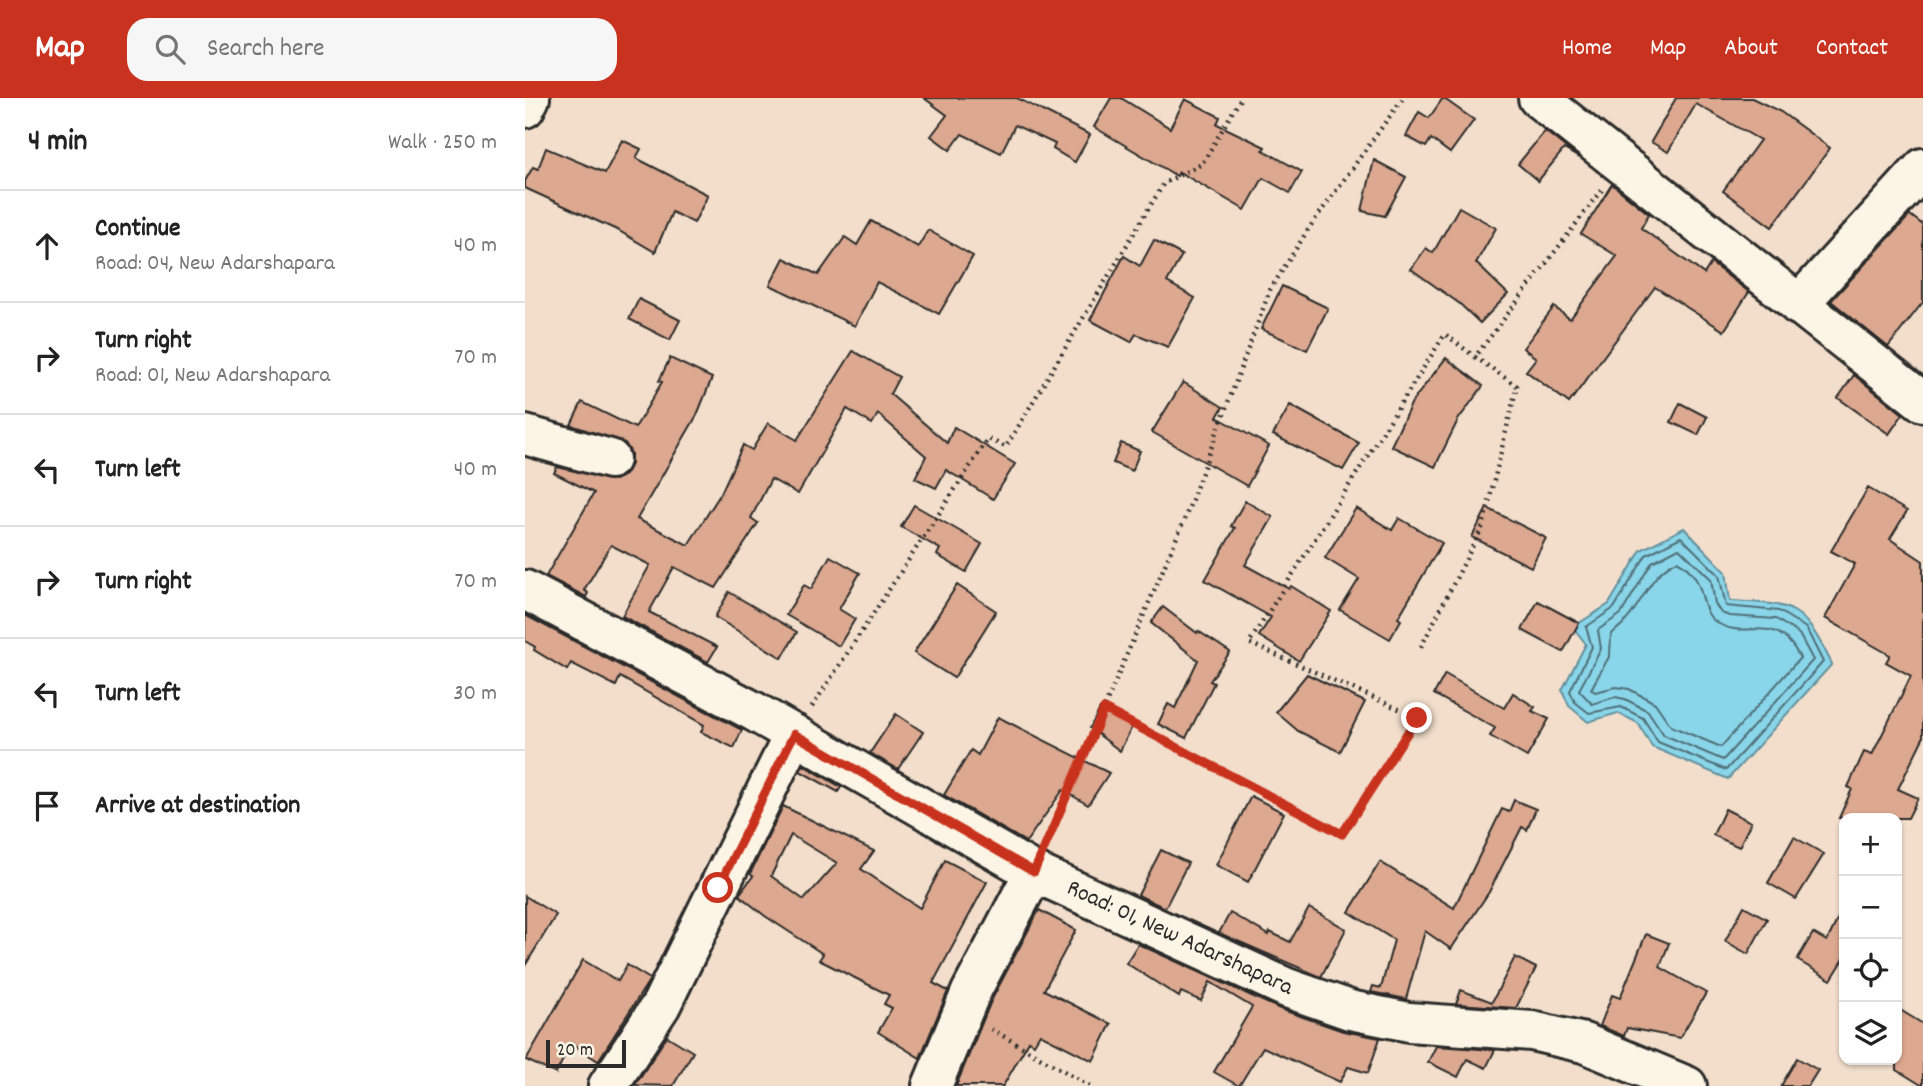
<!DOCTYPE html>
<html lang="en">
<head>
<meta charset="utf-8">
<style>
	body { margin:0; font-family:Dekko,sans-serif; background:#f6f6f6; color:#222 }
	.controls { position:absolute; right:21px; bottom:21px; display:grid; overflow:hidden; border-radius:14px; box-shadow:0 2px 5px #0004 }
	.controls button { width:63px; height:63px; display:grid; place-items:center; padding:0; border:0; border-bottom:2px solid #e0e0e0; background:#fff; color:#222; font:35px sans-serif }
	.scale { position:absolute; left:21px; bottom:18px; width:80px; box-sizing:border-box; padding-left:7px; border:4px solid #2b2b2b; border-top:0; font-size:19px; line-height:24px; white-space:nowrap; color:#2b2b2b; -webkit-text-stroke:5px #fcf5e5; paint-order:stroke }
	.stop { position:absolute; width:21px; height:21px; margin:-16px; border:5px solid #c8321e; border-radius:50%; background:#fff }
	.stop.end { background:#c8321e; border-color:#fff; box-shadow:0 2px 7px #0008 }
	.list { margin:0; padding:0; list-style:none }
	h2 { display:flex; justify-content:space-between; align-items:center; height:91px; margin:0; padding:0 28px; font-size:30px }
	h2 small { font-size:23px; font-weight:400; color:#767676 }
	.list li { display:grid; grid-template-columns:46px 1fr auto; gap:21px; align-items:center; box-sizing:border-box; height:112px; padding:0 28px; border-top:2px solid #e0e0e0 }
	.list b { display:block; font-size:26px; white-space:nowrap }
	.list p { margin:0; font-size:23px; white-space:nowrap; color:#767676 }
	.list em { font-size:23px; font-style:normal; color:#767676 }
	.icon { flex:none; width:38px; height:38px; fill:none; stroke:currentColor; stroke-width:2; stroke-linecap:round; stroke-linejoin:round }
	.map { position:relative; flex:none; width:1398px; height:988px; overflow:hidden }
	header { display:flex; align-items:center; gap:42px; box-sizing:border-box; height:98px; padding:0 35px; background:#c8321e; color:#fff }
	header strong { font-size:33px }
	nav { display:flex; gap:38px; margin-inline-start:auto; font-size:24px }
	.search { width:490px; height:63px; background:#f6f6f6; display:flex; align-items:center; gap:18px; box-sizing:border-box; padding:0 24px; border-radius:21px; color:#767676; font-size:26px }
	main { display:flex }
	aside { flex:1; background:#fff }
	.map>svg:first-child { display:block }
	.water { fill:#89d5e9; stroke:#63919d; stroke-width:2 }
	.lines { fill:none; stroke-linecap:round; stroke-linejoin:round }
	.shore { stroke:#516f77; stroke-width:2 }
	.building { fill:#dca88f; stroke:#2b2b2b; stroke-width:2; fill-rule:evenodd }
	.minor-casing { stroke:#2b2b2b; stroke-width:44 }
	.path { stroke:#2b2b2b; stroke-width:4.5; stroke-dasharray:2 5; stroke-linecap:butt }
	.minor { stroke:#fcf5e5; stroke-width:38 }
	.route { stroke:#c8321e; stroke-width:9 }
	.labels { text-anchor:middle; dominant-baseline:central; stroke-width:5; stroke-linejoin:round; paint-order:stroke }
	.street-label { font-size:24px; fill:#2b2b2b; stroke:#fcf5e5 }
</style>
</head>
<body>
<header>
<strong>Map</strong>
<div class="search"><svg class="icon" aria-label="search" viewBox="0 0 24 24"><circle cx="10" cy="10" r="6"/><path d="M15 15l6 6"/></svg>Search here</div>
<nav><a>Home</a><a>Map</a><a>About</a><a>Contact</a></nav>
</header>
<main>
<aside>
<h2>4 min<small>Walk · 250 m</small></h2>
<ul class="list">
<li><svg class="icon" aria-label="ahead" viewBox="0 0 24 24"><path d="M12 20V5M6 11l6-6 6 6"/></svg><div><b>Continue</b><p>Road: 04, New Adarshapara</p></div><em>40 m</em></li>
<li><svg class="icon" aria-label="right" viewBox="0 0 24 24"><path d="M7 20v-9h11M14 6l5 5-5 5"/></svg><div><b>Turn right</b><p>Road: 01, New Adarshapara</p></div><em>70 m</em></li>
<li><svg class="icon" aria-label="left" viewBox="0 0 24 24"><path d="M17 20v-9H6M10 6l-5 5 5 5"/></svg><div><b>Turn left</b></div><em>40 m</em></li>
<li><svg class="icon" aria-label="right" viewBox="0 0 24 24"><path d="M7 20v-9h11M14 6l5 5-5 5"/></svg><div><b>Turn right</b></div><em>70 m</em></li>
<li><svg class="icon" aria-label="left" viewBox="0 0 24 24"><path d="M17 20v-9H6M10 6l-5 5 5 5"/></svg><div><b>Turn left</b></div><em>30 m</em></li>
<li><svg class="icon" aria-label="arrive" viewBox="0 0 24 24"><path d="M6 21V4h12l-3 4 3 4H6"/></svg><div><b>Arrive at destination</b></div></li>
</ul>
</aside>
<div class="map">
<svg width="1398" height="988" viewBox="0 0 1398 988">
	<rect width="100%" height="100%" fill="#f2decb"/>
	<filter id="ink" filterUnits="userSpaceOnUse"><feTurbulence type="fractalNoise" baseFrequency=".0143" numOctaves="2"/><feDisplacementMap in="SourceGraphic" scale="14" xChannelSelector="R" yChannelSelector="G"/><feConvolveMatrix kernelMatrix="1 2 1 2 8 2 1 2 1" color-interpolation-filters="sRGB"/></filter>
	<g filter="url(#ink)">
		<path class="water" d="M1159,430L1201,474L1205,503C1271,506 1277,507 1307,566L1203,681L1127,649L1113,625L1093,615L1063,624L1044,608L1037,592L1061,546L1048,529L1084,506L1116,452Z"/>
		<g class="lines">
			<g class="shore">
				<polygon points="1156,439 1194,477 1201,508 1254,513 1281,530 1298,564 1201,672 1133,644 1118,620 1096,609 1064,615 1050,604 1045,593 1067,549 1061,529 1089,510 1121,457"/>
				<polygon points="1154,450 1186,481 1190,506 1196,515 1205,518 1251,521 1274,536 1288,562 1198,662 1139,637 1123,613 1100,601 1090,599 1067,606 1054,592 1076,551 1073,532 1096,516 1127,464"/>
				<path d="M1152,463C1185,481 1171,511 1191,524C1222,545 1250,510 1275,560L1196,649L1146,628L1130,605L1104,591L1091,589L1070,594L1066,591L1085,557L1086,536C1119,513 1119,478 1152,463Z"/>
			</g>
		</g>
		<g class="building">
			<polygon points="399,0 492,0 565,37 550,64 528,51 530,46 490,27 476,55 437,36 425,52 406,38 422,17"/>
			<polygon points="586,0 596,0 645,30 660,1 695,19 692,26 740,49 738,52 777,74 765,95 738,80 720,112 654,74 652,78 569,29"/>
			<polygon points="918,0 949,22 925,55 906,41 901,49 881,38 894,14 904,20"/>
			<polygon points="1151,0 1227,0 1256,14 1305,50 1247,129 1198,93 1235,42 1171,6 1143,54 1126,44"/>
			<polygon points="1020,33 1054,60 1039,51 1013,83 993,66"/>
			<polygon points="97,42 116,51 111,60 183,97 169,125 147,114 130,154 94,133 0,90 0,83 8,69 13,71 21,50 80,75"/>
			<polygon points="849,62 881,79 860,118 837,113"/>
			<polygon points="1087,86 1124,116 1116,130 1179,176 1186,165 1224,194 1199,233 1130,189 1044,305 1001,273 1011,260 998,250 1029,209 1045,221 1092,158 1056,136"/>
			<polygon points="934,109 971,130 951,165 983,196 955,225 935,206 886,171 901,150 908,155"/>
			<polygon points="1385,117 1398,127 1398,204 1363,249 1306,203"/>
			<polygon points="346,123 393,149 403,132 448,158 414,216 352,184 330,228 245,187 259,160 293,177 320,139 332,147"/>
			<polygon points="629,142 657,157 642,184 670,200 643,249 611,236 606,244 565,222 599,158 615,168"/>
			<polygon points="757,188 803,210 782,252 736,231"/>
			<polygon points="114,201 155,222 145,242 104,221"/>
			<polygon points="328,253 374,279 365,296 422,345 429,329 490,366 468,401 421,372 411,390 390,380 401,358 353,316 347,326 322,311 273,396 246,381 226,420 233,425 191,490 149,469 124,514 192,549 183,564 97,518 125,467 86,447 59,492 63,495 61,499 21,478 69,395 29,375 32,369 90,382 100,377 106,366 106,355 100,345 46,327 57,304 110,330 137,284 134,283 145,260 187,280 172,317 112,421 163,447 196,395 218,347 227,352 243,325 272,342"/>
			<polygon points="921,260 958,288 933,322 910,369 866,348 887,304"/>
			<polygon points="1329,277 1378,316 1364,336 1313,300"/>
			<polygon points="658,284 698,309 692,319 744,348 722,388 627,334"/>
			<polygon points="1155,305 1182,319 1173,337 1146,324"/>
			<polygon points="765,307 834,345 818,372 748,337"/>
			<polygon points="596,345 615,353 607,373 588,365"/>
			<polygon points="1343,390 1382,413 1365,441 1398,463 1398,640 1373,691 1393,700 1383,720 1314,720 1327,691 1323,689 1339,654 1347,657 1386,578 1361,564 1365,557 1300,520 1330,466 1306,453"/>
			<polygon points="720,403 748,419 720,467 764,491 766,488 806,513 774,563 734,538 746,519 680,482 710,430 706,428"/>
			<polygon points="389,407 457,446 441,474 412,457 415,451 376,429"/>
			<polygon points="831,410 867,432 874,420 917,445 873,520 876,522 865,541 815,512 834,481 800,460"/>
			<polygon points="962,410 1021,440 1006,469 947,439"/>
			<polygon points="305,458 335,475 314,511 330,521 314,548 261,517 279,487 286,491"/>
			<polygon points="432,487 471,513 429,580 389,555"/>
			<polygon points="204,494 272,534 257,560 190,519"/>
			<polygon points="1013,503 1054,525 1038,554 997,532"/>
			<polygon points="638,509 672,535 673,533 705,554 685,583 689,585 661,640 633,626 643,606 650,610 673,562 626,525"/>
			<polygon points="0,517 217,632 209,650 176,634 179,627 95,579 91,588 46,565 42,572 9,552 10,549 0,543"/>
			<polygon points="782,576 840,604 815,654 773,633 751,614"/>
			<polygon points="920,576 979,610 988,595 1010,609 1007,613 1024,621 1002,659 965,638 970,630 909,596"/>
			<polygon points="575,611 608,627 595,653 565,630"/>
			<polygon points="371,616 398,634 373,671 345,655"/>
			<polygon points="473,619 584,675 563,707 538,692 501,744 419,697 446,652 453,657"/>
			<polygon points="278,667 316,689 313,694 275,673"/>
			<polygon points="726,698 759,715 723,784 691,767"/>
			<polygon points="989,702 1011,711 1002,732 997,729 964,794 926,851 900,833 881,901 846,894 848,888 856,890 869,842 824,814 855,764 929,810 977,711 984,714"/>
			<path d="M258,708L349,753L336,771L395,810L420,762L462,784L408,885L423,893L395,960L353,934L367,910L359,906L364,897L294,862L298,856L240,818L214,797L228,778L225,776ZM266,737L312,765L279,802L246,778Z"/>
			<polygon points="1200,711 1226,724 1214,749 1188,737"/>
			<polygon points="1269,739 1299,756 1271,801 1243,785"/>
			<polygon points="636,752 663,765 640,810 613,797"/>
			<polygon points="0,798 31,817 0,868"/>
			<polygon points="1219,808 1242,821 1223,856 1200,843"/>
			<polygon points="1319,808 1319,861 1306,882 1272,862 1288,835 1302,843"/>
			<polygon points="784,810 821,831 796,879 694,835 705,815 744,837 745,834 765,844"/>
			<polygon points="514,812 551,832 519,892 586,926 568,963 515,936 509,946 504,943 478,988 431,988 466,903"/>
			<polygon points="1121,836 1144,845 1135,869 1181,895 1155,940 1102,930 1099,938 1075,928 1087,897 1095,900"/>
			<polygon points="613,846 755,911 818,933 855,940 843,975 823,969 815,984 738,949 714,988 689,974 727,909 685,884 676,903 656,894 654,899 601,865"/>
			<polygon points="990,859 1011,870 991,910 931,906 936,892 967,904"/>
			<polygon points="58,862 93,883 102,867 125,881 73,963 46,945 31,976 1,962"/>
			<polygon points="1372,910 1398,926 1398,988 1372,972"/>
			<polygon points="142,938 168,954 148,988 110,987"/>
			<polygon points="911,948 970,952 961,970 942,961 933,979 903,964"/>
			<polygon points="1272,960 1293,972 1283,988 1256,988"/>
		</g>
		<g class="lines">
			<g class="minor-casing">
				<g id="minor">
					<polyline points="1013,0 1398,304"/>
					<polyline points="0,10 5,0"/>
					<polyline points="1273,207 1398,70"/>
					<polyline points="0,337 85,361"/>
					<path id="s1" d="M0,492L230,614L509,774L762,890L825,912L884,924L1007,933L1059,945L1162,988"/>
					<polyline points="83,988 136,907 269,636"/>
					<polyline points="407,988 446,894 509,774"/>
				</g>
			</g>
			<g class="path">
				<polyline points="896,549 958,428 992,288 950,259 1079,89"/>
				<polyline points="287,609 463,341 481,349 639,85 677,66 716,0"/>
				<polyline points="579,611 817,736 892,619 724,545 920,236 950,259"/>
				<polyline points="522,744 660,420 745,192 784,130 878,0"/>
				<polyline points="466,931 565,988"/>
			</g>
			<use href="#minor" class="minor"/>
		</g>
	</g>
	<g class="lines" filter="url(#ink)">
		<polyline class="route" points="193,790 269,636 509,774 579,611 817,736 892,620"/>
	</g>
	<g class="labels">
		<g class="street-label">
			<text stroke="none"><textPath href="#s1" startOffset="742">Road: 01, New Adarshapara</textPath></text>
		</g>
	</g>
</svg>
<div class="controls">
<button>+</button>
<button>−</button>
<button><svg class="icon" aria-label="locate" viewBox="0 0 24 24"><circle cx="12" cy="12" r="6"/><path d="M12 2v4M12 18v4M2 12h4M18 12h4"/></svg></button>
<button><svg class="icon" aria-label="layers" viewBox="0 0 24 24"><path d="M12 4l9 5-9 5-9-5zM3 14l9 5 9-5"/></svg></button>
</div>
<div class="scale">20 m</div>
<div class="stop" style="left:193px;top:790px"></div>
<div class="stop end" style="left:892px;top:620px"></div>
</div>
</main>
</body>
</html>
